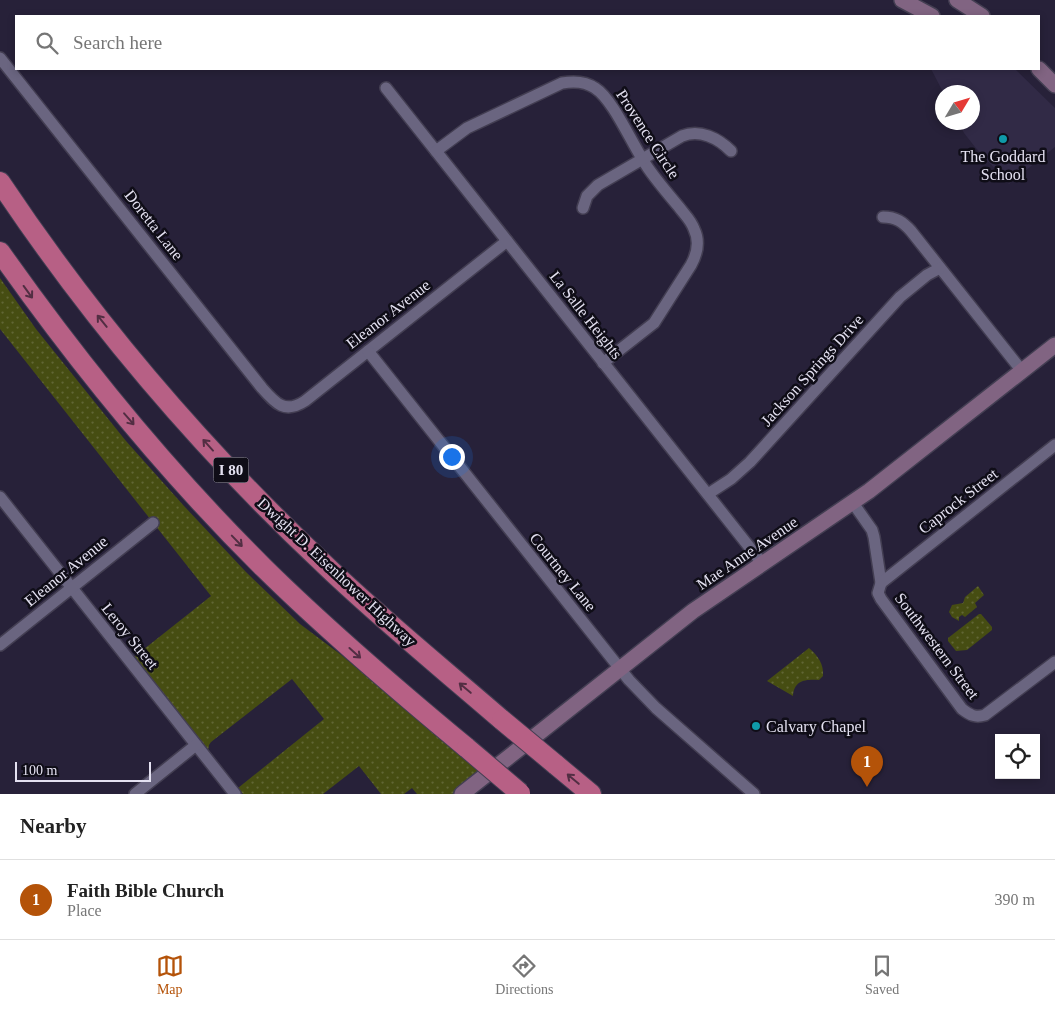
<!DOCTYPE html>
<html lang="en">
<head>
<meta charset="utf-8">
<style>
	body { margin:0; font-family:"Times New Roman",serif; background:#f2f2f2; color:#222 }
	.controls { position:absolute; right:15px; bottom:15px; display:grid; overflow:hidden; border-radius:0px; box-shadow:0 2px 8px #0003 }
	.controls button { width:45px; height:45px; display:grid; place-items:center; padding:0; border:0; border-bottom:1px solid #e0e0e0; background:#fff; color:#222; font:25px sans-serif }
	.compass { position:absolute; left:935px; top:85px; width:45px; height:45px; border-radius:50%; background:#fff; box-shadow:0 2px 8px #0003; rotate:52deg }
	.scale { position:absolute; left:15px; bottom:12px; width:136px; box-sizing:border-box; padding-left:5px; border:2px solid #e4e1f1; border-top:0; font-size:14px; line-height:18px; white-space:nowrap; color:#e4e1f1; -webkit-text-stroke:4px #0f0d17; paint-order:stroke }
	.you { position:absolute; left:451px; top:456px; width:18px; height:18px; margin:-12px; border:4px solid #fff; border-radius:50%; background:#1a73e8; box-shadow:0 0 0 8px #1a73e833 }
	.badge { display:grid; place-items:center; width:32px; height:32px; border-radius:50%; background:#b45309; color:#fff; font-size:16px; font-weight:700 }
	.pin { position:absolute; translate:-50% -41px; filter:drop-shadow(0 1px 2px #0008) }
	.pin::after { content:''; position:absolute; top:26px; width:18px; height:15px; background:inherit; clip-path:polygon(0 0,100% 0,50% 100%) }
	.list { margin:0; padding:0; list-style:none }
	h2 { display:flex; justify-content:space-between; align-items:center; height:65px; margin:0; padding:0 20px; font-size:21px }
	h2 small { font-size:16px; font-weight:400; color:#767676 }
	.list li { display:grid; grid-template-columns:32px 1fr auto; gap:15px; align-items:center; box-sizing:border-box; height:80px; padding:0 20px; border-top:1px solid #e0e0e0 }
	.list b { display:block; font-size:19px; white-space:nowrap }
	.list p { margin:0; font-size:16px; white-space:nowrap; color:#767676 }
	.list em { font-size:16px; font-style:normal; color:#767676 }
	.icon { flex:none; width:28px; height:28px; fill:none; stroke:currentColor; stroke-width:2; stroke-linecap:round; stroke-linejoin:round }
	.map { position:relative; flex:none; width:1055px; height:794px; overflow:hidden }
	.search { position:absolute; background:#fff; box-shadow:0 2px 8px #0003; left:15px; right:15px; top:15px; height:55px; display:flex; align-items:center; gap:12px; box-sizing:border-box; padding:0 18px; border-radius:0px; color:#767676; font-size:19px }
	.sheet { height:145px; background:#fff }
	nav { display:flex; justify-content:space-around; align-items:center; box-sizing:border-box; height:70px; border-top:1px solid #e0e0e0; background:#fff; font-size:14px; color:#767676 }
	nav a { display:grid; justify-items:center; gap:2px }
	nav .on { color:#b45309 }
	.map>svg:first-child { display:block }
	.built { fill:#312a46 }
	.green { fill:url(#green-dots) }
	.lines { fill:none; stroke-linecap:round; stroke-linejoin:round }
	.street-casing { stroke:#433e52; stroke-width:14 }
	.secondary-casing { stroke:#433e52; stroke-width:18 }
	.highway-casing { stroke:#433e52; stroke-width:22 }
	.street { stroke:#6a6580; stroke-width:11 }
	.secondary { stroke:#816482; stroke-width:15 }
	.highway { stroke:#b76085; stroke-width:20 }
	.highway-bridge-casing { stroke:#433e52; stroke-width:22; stroke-linecap:butt }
	.highway-bridge { stroke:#b76085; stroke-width:20 }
	.oneway { stroke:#522e43 }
	.culture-dot { fill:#0f9aa8; stroke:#0f0d17; stroke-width:2 }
	.labels { text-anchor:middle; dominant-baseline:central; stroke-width:5; stroke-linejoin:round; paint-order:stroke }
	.shield { fill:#0f0d17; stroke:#a4a1b0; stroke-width:1 }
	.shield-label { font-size:15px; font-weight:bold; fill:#e4e1f1 }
	.street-label { font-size:16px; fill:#e4e1f1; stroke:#0f0d17 }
	.poi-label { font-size:16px; fill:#e4e1f1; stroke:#0f0d17 }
</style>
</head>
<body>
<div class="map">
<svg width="1055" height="794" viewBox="0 0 1055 794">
	<defs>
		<pattern id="green-dots" width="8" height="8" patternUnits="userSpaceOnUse" patternTransform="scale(1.25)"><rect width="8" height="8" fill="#464d12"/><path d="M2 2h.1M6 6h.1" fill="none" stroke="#616635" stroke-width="1.8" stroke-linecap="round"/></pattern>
	</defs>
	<rect width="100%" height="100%" fill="#272139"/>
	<polygon class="built" points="931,69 1015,69 1055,108 1055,147 1009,184 975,147 964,133 959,123 972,122 972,92 943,92"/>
	<g class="green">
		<polygon points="0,278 36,329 126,441 184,506 246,572 300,624 340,654 480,772 452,794 417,794 412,788 404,794 381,794 359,766 323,794 243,794 238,788 324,719 292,679 211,742 209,745 208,751 134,657 211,596 0,329"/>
		<polygon points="978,586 984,595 975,603 977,607 965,617 962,615 959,617 959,621 952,617 949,612 952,605 963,603 965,597"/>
		<polygon points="979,614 981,614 992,627 992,630 967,650 956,651 948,641 948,638"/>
		<path d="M809,648C818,656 824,664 823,676L819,680C806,679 794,680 793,696L767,681Z"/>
	</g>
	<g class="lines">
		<g class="street-casing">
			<g id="street">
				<path d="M0,58L262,388C276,404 285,414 305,401L507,241"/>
				<polyline points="386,88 762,563"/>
				<path d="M436,151L467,128L562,83C573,81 585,81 595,88C614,100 633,147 648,168C657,181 668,194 679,207C684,214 691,220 694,229C700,241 697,254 691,265L654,323L603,363"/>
				<path d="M583,208L587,196L598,185L682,136C700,129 718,138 731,151"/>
				<path d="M883,217C896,217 903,222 911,231L1022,371"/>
				<polyline points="368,351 629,680 656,708 754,794"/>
				<polyline points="708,494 731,479 750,462 900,297 927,275 940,268"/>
				<polyline points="0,497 235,794"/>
				<path d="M853,503L872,530L874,537L881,583L878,593L881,599L962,709C970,715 975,718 985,715L1055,662"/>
				<polyline points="881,583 1055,445"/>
				<polyline points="0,645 153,523"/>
				<polyline points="135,794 196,745"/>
			</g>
		</g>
		<g class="secondary-casing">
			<g id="secondary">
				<polyline points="902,0 932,16"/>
				<polyline points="957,0 982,16"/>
				<polyline points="1039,69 1055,85"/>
				<polyline points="462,794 693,611 869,491 1055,345"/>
			</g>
		</g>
		<g class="highway-casing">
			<g id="highway">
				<path d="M0,182C92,320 202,449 323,563C380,618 442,668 502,720"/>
				<path d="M0,252C79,364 166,471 264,568C328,631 397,690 467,748"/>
				<polyline points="555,764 591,794"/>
			</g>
		</g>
		<use href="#street" class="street"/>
		<use href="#secondary" class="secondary"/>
		<use href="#highway" class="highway"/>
		<g class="highway-bridge-casing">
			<g id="highway-bridge">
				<polyline points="502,720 555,764"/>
				<polyline points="467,748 520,793"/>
			</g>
		</g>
		<use href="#highway-bridge" class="highway-bridge"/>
	</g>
	<defs><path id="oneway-shaft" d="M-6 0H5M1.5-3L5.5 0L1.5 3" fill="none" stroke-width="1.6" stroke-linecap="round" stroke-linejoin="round" transform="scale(1.25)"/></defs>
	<g class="oneway">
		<use href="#oneway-shaft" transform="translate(28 292) rotate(54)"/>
		<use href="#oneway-shaft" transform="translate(102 321) rotate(-129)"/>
		<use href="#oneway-shaft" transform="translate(129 419) rotate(49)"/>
		<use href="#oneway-shaft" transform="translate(208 445) rotate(-132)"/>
		<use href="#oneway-shaft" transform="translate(237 541) rotate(46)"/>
		<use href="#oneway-shaft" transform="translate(355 653) rotate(42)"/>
		<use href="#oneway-shaft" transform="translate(465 688) rotate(-140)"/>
		<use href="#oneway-shaft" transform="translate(573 779) rotate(-140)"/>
	</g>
	<g class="culture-dot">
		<circle cx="1003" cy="139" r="5"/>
		<circle cx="756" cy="726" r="5"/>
	</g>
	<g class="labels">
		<rect class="shield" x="213.5" y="457.5" width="35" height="25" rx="4"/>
		<g class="shield-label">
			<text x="231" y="470">I 80</text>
		</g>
		<g class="street-label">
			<text transform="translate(648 134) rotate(57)">Provence Circle</text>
			<text transform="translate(154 225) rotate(52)">Doretta Lane</text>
			<text transform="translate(388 314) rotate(-38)">Eleanor Avenue</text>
			<text transform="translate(586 315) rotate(52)">La Salle Heights</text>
			<text transform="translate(812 370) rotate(-48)">Jackson Springs Drive</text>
			<text transform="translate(958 501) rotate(-38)">Caprock Street</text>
			<text transform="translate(747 553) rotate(-34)">Mae Anne Avenue</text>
			<text transform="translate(66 571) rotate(-39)">Eleanor Avenue</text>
			<text transform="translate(337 572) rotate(43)">Dwight D. Eisenhower Highway</text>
			<text transform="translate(563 572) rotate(51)">Courtney Lane</text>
			<text transform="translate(130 636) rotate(51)">Leroy Street</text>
			<text transform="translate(937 646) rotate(53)">Southwestern Street</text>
		</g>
		<g class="poi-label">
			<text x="1003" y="156">The Goddard<tspan x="1003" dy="18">School</tspan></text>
			<text x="766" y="726" text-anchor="start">Calvary Chapel</text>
		</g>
	</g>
</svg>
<div class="controls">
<button><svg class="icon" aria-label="locate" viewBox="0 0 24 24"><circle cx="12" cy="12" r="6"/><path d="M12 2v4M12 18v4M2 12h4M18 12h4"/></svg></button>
</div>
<svg class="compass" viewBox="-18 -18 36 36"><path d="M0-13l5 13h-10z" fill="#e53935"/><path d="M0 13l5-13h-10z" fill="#767676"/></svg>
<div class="scale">100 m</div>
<div class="you"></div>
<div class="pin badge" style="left:867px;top:787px">1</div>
<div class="search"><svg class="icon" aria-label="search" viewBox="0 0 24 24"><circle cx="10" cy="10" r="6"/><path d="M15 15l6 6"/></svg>Search here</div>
</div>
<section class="sheet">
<h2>Nearby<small></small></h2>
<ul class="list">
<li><span class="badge">1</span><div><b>Faith Bible Church</b><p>Place</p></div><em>390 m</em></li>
</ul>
</section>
<nav>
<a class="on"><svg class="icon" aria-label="map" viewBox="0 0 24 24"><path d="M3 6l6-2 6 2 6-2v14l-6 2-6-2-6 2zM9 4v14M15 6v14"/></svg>Map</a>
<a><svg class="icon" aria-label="directions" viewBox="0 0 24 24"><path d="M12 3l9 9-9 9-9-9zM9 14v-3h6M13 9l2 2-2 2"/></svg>Directions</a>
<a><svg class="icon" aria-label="saved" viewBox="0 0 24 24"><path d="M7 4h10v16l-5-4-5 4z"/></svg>Saved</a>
</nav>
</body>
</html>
